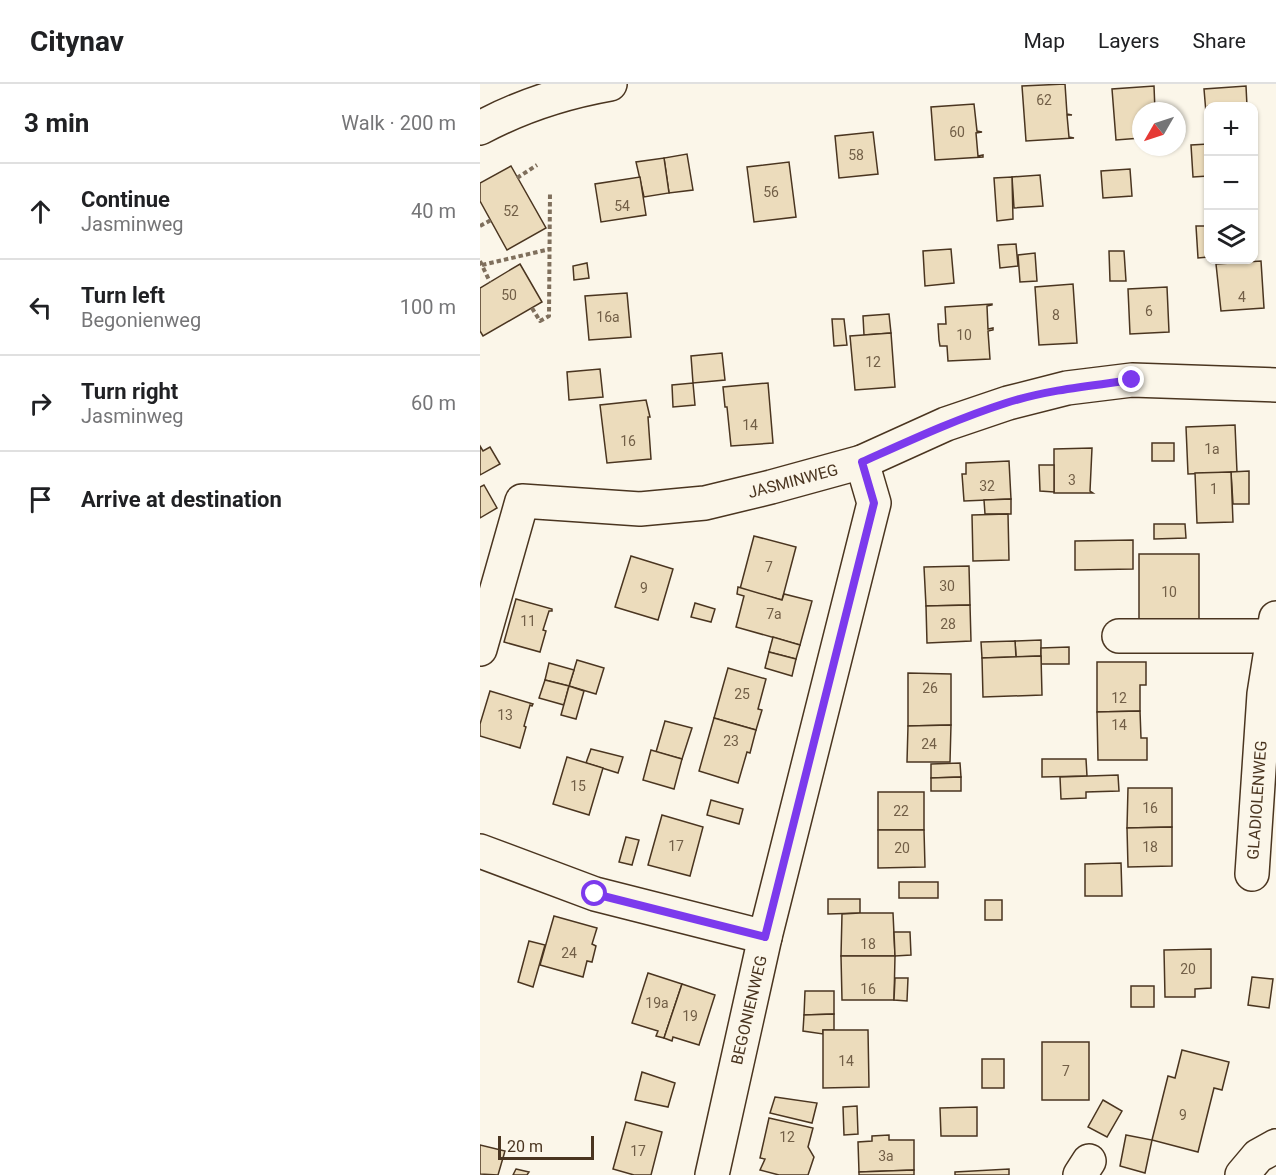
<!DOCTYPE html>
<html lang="en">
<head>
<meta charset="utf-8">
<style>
	body { margin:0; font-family:Roboto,sans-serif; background:#f2f2f2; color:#202124 }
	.controls { position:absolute; right:18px; top:18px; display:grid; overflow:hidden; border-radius:12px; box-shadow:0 2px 4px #0004 }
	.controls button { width:54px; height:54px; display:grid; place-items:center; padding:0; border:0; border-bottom:2px solid #e0e0e0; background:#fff; color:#202124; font:30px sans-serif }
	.compass { position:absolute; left:652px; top:18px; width:54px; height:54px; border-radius:50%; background:#fff; box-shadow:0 2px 4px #0004; rotate:231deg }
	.scale { position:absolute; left:18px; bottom:15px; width:96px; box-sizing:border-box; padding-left:6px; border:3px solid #4a3520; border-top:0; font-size:16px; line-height:21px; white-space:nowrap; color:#4a3520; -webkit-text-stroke:4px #fbf6e9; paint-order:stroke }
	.stop { position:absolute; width:18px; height:18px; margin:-14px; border:4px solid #7c3aed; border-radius:50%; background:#fff }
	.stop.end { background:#7c3aed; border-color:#fff; box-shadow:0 2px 6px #0008 }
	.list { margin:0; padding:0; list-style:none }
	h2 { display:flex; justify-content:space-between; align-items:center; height:78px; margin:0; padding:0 24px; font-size:26px }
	h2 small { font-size:20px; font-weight:400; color:#757577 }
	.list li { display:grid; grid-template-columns:39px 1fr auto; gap:18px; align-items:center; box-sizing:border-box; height:96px; padding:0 24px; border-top:2px solid #e0e0e0 }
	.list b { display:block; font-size:22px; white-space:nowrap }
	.list p { margin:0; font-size:20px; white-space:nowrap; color:#757577 }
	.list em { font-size:20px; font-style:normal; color:#757577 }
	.icon { flex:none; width:33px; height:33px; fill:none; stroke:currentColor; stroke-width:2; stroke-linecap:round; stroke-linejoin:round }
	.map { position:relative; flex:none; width:796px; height:1091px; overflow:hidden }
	header { display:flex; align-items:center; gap:36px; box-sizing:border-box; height:84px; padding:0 30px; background:#fff; border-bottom:2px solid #e0e0e0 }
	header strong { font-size:28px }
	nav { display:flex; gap:33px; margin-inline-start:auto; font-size:21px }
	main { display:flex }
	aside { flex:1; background:#fff }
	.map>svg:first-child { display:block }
	.building { fill:#ecdcbc; stroke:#4a3520; stroke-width:1.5 }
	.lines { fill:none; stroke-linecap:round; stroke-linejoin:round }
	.minor-casing { stroke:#4a3520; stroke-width:36 }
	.path { stroke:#7f6f5c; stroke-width:4; stroke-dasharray:4.5 3; stroke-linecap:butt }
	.minor { stroke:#fbf6e9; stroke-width:33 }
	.route { stroke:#7c3aed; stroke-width:8 }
	.labels { text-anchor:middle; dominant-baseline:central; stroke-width:4.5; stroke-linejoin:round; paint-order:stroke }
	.number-label { font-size:14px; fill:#725f47 }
	.street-label { font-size:16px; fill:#4a3520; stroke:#fbf6e9 }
</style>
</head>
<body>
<header>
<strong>Citynav</strong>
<nav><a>Map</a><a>Layers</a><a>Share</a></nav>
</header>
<main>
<aside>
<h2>3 min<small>Walk · 200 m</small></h2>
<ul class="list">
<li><svg class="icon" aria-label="ahead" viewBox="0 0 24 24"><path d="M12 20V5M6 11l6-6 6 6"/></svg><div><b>Continue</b><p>Jasminweg</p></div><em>40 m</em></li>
<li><svg class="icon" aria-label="left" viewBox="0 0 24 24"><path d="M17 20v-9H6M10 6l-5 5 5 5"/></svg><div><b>Turn left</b><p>Begonienweg</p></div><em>100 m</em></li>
<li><svg class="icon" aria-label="right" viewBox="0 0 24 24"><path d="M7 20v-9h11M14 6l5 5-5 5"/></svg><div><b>Turn right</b><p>Jasminweg</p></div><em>60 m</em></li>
<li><svg class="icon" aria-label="arrive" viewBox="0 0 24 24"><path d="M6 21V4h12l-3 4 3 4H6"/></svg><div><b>Arrive at destination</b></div></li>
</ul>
</aside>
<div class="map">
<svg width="796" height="1091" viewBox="0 0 796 1091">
	<rect width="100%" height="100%" fill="#fbf6e9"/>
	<g class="building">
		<polygon points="585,0 587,30 592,31 587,31 589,53 594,54 546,57 542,2"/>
		<polygon points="674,2 675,27 661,27 661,54 636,56 632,5"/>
		<polygon points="766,2 767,22 728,22 728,53 724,5"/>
		<polygon points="494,20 497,47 502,48 496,49 498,72 503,71 503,73 455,76 451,23"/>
		<polygon points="393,48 398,90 359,94 355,52"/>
		<polygon points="728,60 728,92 713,93 711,61"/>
		<polygon points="207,70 213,106 189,109 184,74"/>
		<polygon points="184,74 189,109 164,113 156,78"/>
		<polygon points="309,78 316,133 274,138 267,83"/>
		<polygon points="31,82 66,144 27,166 0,117 0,99"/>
		<polygon points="650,85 652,112 623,114 621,87"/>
		<polygon points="560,91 563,122 534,124 532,93"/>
		<polygon points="160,93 166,131 121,138 115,100"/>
		<polygon points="532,93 533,135 517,137 514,94"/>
		<polygon points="716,142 728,142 728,173 718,174"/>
		<polygon points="536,160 538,182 520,184 518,161"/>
		<polygon points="471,165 474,199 445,202 443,167"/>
		<polygon points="629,167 644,167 646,197 630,197"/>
		<polygon points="555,169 557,197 540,198 538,171"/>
		<polygon points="781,177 784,224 741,227 736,180"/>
		<polygon points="107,179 109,194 94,196 93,182"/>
		<polygon points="40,180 62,218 3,252 0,247 0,204"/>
		<polygon points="593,200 597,259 559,261 555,203"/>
		<polygon points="687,203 689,248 650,250 648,205"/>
		<polygon points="147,209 151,253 109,256 105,212"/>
		<polygon points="512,220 512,221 507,222 508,245 513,244 513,246 508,247 510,275 468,277 467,262 460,262 459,256 458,240 466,240 465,223"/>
		<polygon points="409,230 411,249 384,251 383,232"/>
		<polygon points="352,235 364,235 367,261 354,262"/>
		<polygon points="411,249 415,303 375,306 370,252"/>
		<polygon points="242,269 245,296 213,299 211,272"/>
		<polygon points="120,285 123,313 89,316 87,288"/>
		<polygon points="213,299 215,321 193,323 192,301"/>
		<polygon points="288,299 293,359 251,362 247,323 245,323 243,303"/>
		<polygon points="166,316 170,333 168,333 171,375 127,379 120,321"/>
		<polygon points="755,341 757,388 708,390 706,343"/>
		<rect x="672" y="359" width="22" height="18"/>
		<polygon points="0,362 3,367 10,363 20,380 0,391"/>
		<polygon points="612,364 610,407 613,409 574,409 574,365"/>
		<polygon points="529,377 531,415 484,417 482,390 486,390 486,379"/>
		<polygon points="559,381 574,381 574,408 560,407"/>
		<polygon points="769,387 769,420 753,420 751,388"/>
		<polygon points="751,388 753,438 717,439 715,389"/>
		<polygon points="4,401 17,424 0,434 0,403"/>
		<polygon points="531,415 531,430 505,430 504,416"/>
		<polygon points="528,430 529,476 493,477 492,431"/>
		<polygon points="674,440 705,440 706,454 674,455"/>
		<polygon points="274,452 316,463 302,516 260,505"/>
		<polygon points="653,456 653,485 595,486 595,457"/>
		<rect x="659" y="470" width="60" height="76"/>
		<polygon points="151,472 193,485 178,536 135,523"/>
		<polygon points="489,482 490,521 446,522 444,483"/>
		<polygon points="258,503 302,516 304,510 332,517 320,561 256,543 264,512 257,510"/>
		<polygon points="36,515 72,525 72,527 69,527 63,546 66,547 60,568 24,558"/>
		<polygon points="215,519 235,525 231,538 211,533"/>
		<polygon points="490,521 491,557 447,559 446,522"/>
		<polygon points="293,553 320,561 316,575 289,568"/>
		<polygon points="561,556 561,572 536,573 535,557"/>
		<polygon points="535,557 536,573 502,574 501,558"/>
		<polygon points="589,563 589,580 561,580 561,564"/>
		<polygon points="289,568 316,575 312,592 285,584"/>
		<polygon points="561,572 562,611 503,613 502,574"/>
		<polygon points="97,576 124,584 116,610 89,602"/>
		<polygon points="617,578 666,578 666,601 660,601 660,627 617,628"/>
		<polygon points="69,579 94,586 89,602 65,596"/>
		<polygon points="248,584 286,595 278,625 282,626 276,646 234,634"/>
		<polygon points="428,589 471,590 471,641 428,642"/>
		<polygon points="65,596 89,602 84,621 59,614"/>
		<polygon points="89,602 104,607 96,635 81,631"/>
		<polygon points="10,607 53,620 52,622 50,621 44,642 46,643 40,664 0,652 0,640"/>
		<polygon points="660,627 661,654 667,654 667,676 618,676 617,628"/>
		<polygon points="234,634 276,646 270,669 267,668 258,699 219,687"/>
		<polygon points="185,637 212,644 202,675 176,668"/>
		<polygon points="471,641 470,678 427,678 428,642"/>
		<polygon points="111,665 143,673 138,689 106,679"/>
		<polygon points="171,666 202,675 194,705 163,696"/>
		<polygon points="87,673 123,684 109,731 73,720"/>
		<polygon points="562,675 606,675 607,692 562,693"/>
		<polygon points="480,679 481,693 451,694 451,680"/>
		<polygon points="638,691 639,707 606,708 606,714 581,715 580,693"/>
		<polygon points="481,693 481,707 451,707 451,694"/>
		<polygon points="648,704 692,704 692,743 647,744"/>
		<rect x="398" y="708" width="46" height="38"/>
		<polygon points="231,716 263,725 259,740 227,731"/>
		<polygon points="182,731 223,743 210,792 168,781"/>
		<polygon points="692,743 692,782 648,783 647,744"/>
		<polygon points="398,746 444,746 445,783 398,784"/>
		<polygon points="146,753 159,756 152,781 139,778"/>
		<polygon points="641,779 642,812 605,812 605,780"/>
		<rect x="419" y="798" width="39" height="16"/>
		<polygon points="348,815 380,815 380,829 348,830"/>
		<rect x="505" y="816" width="17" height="20"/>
		<polygon points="380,829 413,829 415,872 361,872 362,830"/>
		<polygon points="74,832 117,844 112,860 116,862 112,878 107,877 103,893 60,881"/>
		<polygon points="414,848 430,848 431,871 415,872"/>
		<polygon points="49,857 65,861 53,903 38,898"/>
		<polygon points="731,865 731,904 715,905 715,913 685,913 684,866"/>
		<polygon points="361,872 415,872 414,916 362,916"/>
		<polygon points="168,889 202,900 184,954 176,952 178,947 152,939"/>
		<polygon points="772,893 793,895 789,924 768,921"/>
		<polygon points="415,894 428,894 427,917 414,916"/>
		<polygon points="202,900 235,911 219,961 193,953 192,957 184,954"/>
		<rect x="651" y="902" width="23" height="21"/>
		<polygon points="325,907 354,907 354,930 324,931"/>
		<polygon points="354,930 354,946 343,946 343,950 323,947 324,931"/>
		<polygon points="343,946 388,946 389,1003 343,1004"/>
		<rect x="562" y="958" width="47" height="58"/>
		<polygon points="702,966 749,978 742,1006 734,1004 718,1068 672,1056 688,992 695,994"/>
		<rect x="502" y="975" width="22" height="29"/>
		<polygon points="162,988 195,999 188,1023 155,1016"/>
		<polygon points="295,1013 337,1019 332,1039 290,1029"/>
		<polygon points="623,1016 642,1027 627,1053 608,1043"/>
		<polygon points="377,1022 378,1050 364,1051 363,1023"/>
		<polygon points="497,1023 497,1052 461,1052 460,1024"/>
		<polygon points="289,1034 333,1044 328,1063 334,1073 328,1091 299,1091 280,1086 285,1075 280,1074"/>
		<polygon points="146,1038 182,1048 171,1091 154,1091 133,1085"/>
		<polygon points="409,1051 409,1056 434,1056 434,1086 379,1088 378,1058 392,1057 392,1052"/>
		<polygon points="646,1051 672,1056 665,1089 640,1082"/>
		<polygon points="0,1061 25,1067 18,1091 0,1090"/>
		<polygon points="36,1085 49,1088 47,1091 33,1091"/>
		<polygon points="529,1085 529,1091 475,1091 475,1088"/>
		<polygon points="434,1086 434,1091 379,1091 379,1088"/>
	</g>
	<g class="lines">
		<g class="minor-casing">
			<g id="minor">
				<path d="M0,44C41,22 85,8 130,0"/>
				<polyline points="639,552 792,552"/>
				<polyline points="0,565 42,417 160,425 225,419 291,403 382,378 466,340 528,319 587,304 652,296 796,301"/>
				<polyline points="0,767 115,810 285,853"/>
				<polyline points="772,790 784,610 796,534"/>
				<polyline points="232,1091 285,853 394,419 382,378"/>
				<polyline points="600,1091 609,1077"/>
				<polyline points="762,1091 778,1072 796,1062"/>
			</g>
		</g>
		<g class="path">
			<polyline points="37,94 57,81"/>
			<polyline points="0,142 11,136"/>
			<polyline points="0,177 10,198"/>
			<polyline points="2,181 70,165"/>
			<polyline points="52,224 60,237 69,232 70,108"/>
		</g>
		<use href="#minor" class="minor"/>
	</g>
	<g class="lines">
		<path class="route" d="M115,810L285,853L394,419L382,378C429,357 476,335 526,319C567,306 609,302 652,296"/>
	</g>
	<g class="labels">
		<g class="number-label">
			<text x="564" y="16">62</text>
			<text x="477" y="48">60</text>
			<text x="376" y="71">58</text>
			<text x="291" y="108">56</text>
			<text x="142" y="122">54</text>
			<text x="31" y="127">52</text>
			<text x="29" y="211">50</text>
			<text x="762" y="213">4</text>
			<text x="669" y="227">6</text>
			<text x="576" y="231">8</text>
			<text x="128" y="233">16a</text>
			<text x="484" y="251">10</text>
			<text x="393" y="278">12</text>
			<text x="270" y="341">14</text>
			<text x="148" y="357">16</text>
			<text x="732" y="365">1a</text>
			<text x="592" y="396">3</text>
			<text x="507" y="402">32</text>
			<text x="734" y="405">1</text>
			<text x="289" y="483">7</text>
			<text x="467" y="502">30</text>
			<text x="164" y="504">9</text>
			<text x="689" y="508">10</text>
			<text x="294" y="530">7a</text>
			<text x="48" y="537">11</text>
			<text x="468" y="540">28</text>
			<text x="450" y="604">26</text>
			<text x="262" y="610">25</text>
			<text x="639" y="614">12</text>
			<text x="25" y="631">13</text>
			<text x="639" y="641">14</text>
			<text x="251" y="657">23</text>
			<text x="449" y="660">24</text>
			<text x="98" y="702">15</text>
			<text x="670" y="724">16</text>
			<text x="421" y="727">22</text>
			<text x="196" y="762">17</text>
			<text x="670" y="763">18</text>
			<text x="422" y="764">20</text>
			<text x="388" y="860">18</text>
			<text x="89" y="869">24</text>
			<text x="708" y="885">20</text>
			<text x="388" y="905">16</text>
			<text x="177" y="919">19a</text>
			<text x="210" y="932">19</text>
			<text x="366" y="977">14</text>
			<text x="586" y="987">7</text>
			<text x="703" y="1031">9</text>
			<text x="307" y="1053">12</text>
			<text x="158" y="1067">17</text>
			<text x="406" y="1072">3a</text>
		</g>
		<g class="street-label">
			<text transform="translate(313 397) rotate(-15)">JASMINWEG</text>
			<text transform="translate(777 716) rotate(-86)">GLADIOLENWEG</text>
			<text transform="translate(269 926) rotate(-77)">BEGONIENWEG</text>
		</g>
	</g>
</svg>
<div class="controls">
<button>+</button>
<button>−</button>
<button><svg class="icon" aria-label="layers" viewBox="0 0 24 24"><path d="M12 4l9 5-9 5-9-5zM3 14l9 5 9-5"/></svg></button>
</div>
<svg class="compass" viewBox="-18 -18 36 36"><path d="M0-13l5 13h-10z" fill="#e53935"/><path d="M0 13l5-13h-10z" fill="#757577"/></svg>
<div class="scale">20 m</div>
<div class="stop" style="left:115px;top:810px"></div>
<div class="stop end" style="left:652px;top:296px"></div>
</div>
</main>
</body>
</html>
